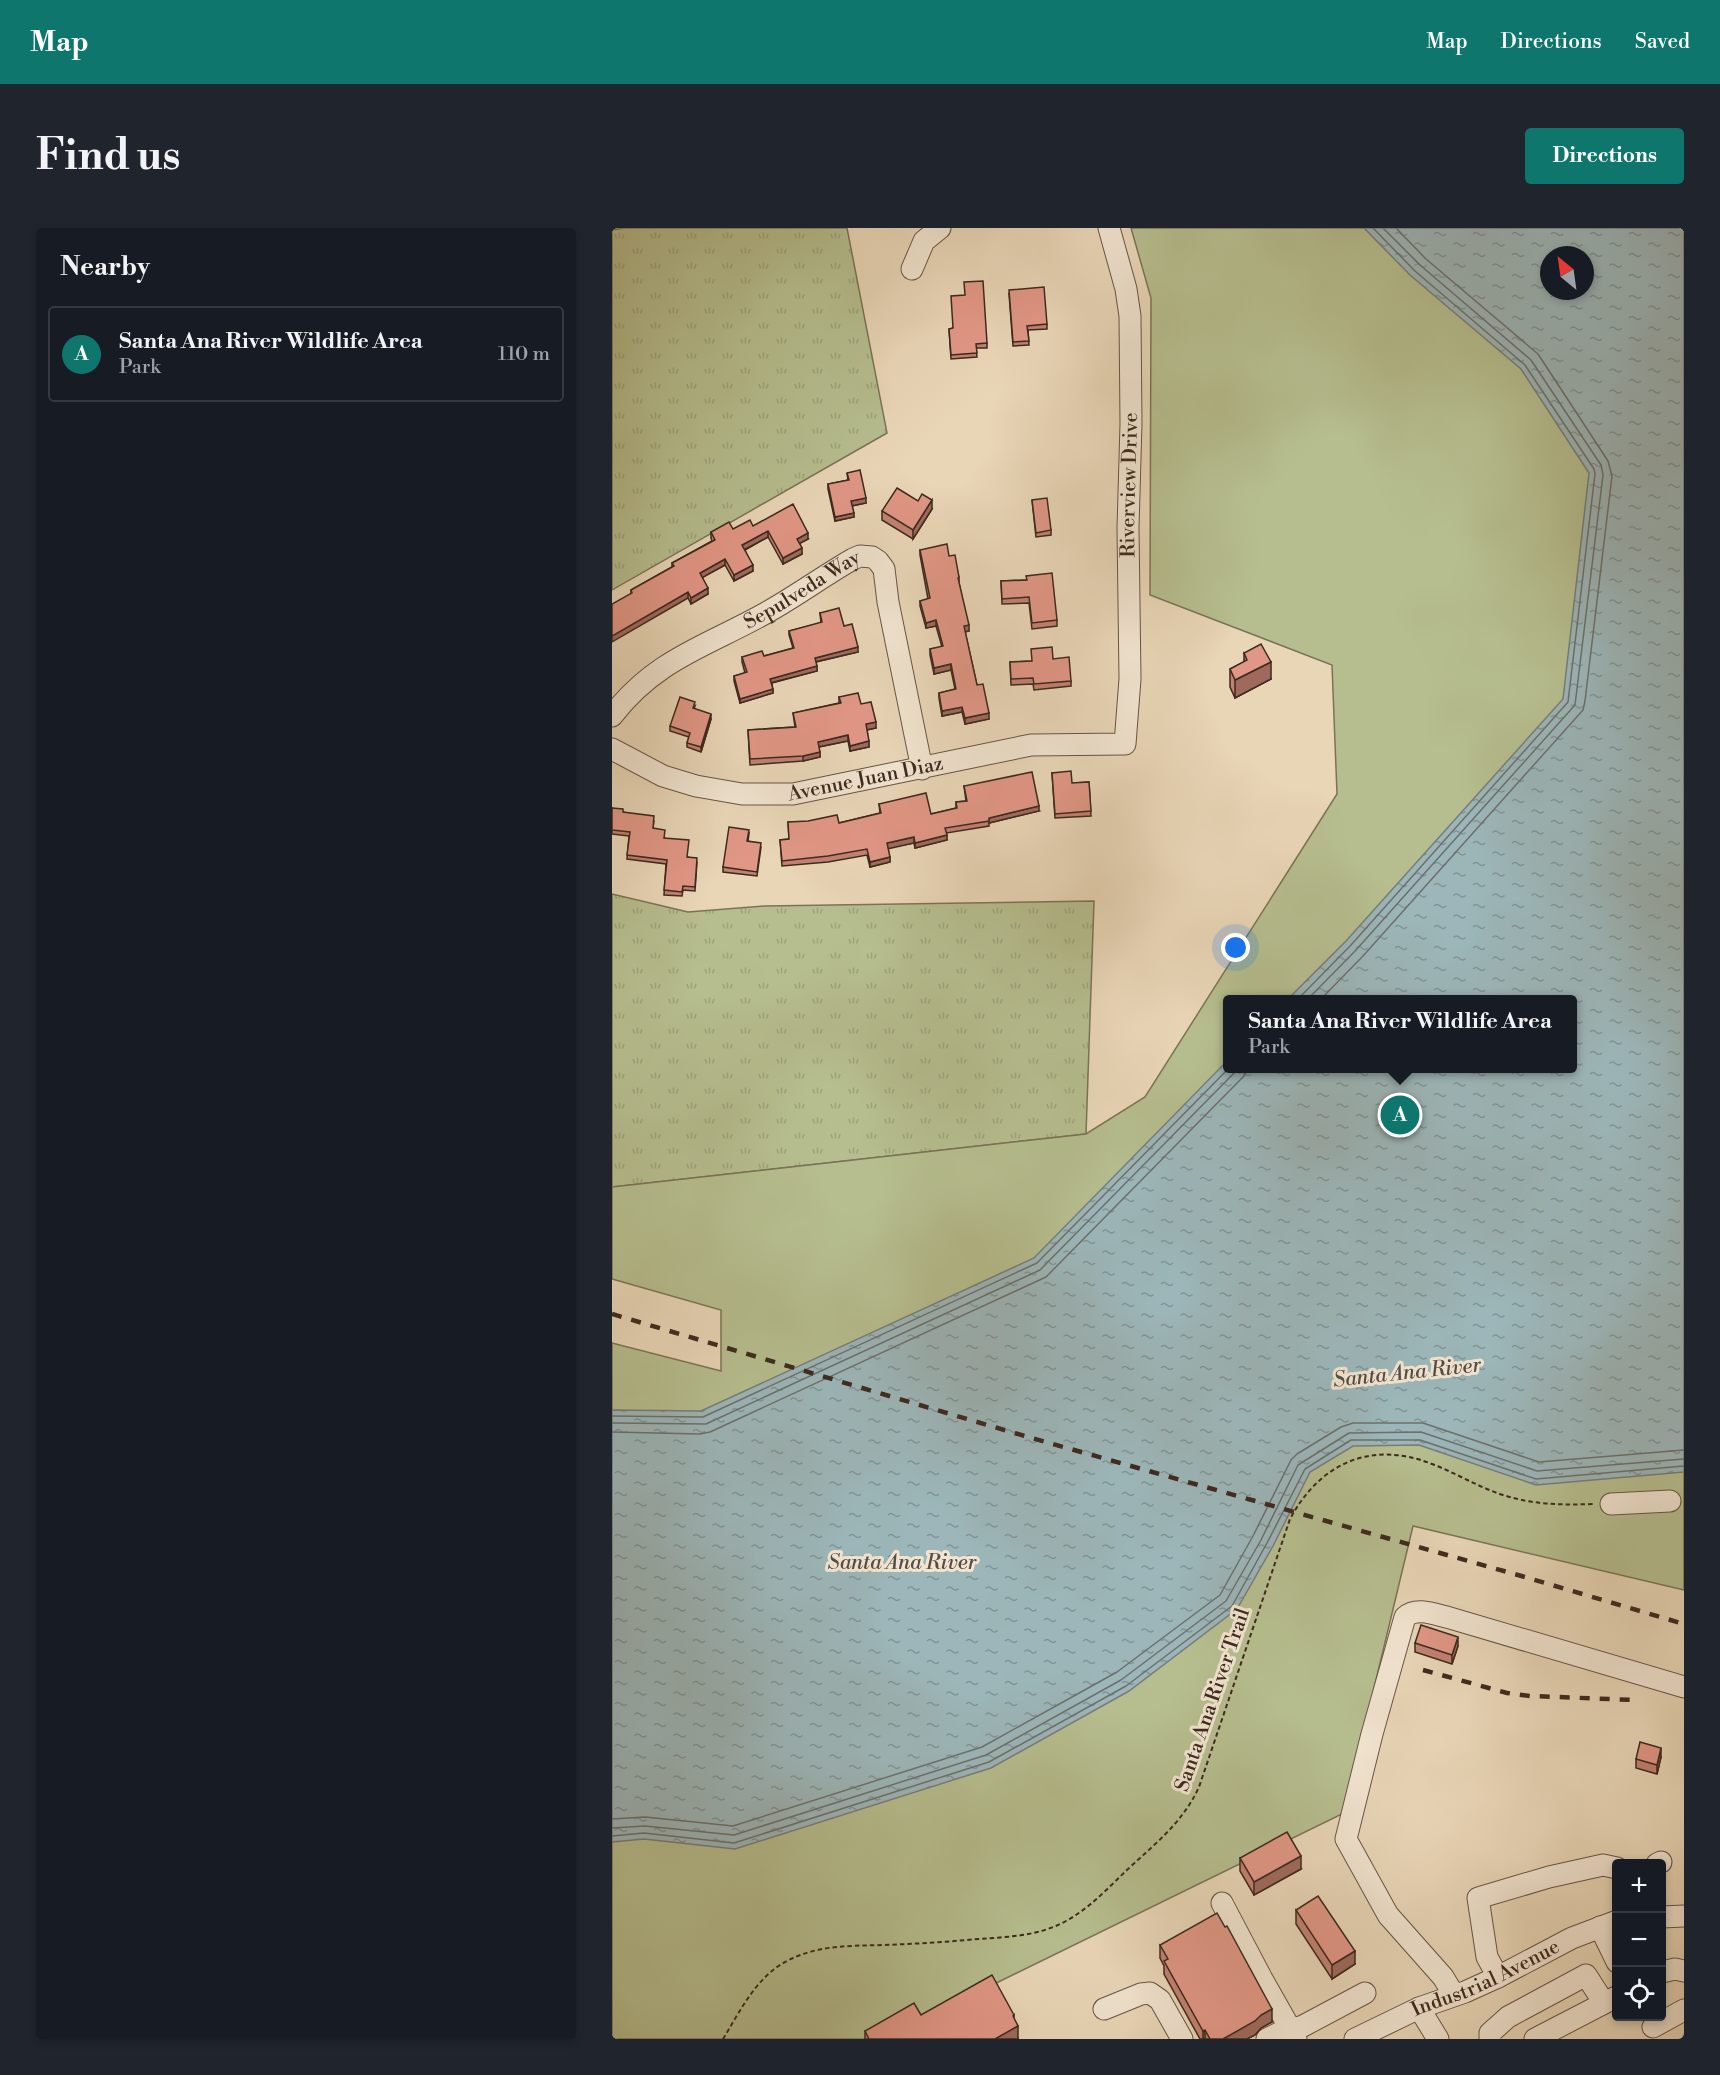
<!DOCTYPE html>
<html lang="en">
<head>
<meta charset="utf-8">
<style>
	body { margin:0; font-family:"Libre Bodoni",serif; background:#20242c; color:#f1f3f6 }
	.controls { position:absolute; right:18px; bottom:18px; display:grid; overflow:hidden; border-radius:6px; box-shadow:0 3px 9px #0003 }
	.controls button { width:54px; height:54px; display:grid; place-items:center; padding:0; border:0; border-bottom:2px solid #363941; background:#171b24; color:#f1f3f6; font:30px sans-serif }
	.compass { position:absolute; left:928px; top:18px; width:54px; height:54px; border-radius:50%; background:#171b24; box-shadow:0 3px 9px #0003; rotate:331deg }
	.you { position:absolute; left:624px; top:720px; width:21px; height:21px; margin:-15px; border:4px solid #fff; border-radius:50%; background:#1a73e8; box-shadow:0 0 0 9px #1a73e833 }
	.badge { display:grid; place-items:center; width:39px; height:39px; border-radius:50%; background:#0f766e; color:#fff; font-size:20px; font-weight:700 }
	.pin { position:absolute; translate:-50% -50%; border:3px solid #fff; box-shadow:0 2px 6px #0006 }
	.popup { position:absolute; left:611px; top:767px; width:354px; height:78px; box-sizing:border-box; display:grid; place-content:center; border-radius:6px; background:#171b24; filter:drop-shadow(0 2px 4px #0005); font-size:20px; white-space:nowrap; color:#9ea1a6 }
	.popup b { font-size:22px; color:#f1f3f6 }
	.popup::after { content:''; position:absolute; left:50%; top:100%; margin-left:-12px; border:12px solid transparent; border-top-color:#171b24 }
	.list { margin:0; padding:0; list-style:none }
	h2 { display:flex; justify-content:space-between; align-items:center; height:78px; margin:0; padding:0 24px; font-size:26px }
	h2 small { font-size:20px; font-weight:400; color:#9ea1a6 }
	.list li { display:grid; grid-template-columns:39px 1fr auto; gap:18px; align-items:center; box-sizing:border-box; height:96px; margin:0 12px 12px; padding:0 12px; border:2px solid #363941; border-radius:6px }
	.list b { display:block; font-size:22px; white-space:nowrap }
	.list p { margin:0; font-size:20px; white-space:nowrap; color:#9ea1a6 }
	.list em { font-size:20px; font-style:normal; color:#9ea1a6 }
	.icon { flex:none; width:33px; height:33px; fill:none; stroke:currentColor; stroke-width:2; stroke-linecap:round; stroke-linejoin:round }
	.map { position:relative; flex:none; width:1072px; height:1811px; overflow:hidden; border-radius:6px }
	header { display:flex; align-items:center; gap:36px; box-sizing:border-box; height:84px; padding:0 30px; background:#0f766e; color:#fff }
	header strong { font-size:28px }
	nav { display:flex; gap:33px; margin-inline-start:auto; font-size:21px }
	.intro { display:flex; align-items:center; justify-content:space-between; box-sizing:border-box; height:144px; padding:0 36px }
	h1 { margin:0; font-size:42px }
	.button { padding:15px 27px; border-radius:6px; background:#0f766e; color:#fff; font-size:21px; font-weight:700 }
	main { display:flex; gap:36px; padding:0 36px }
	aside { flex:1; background:#171b24; border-radius:6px; box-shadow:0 3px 9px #0003 }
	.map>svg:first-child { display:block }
	.grass { fill:url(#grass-tufts); stroke:#7a7457; stroke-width:1.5 }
	.park { fill:#b6be8f; stroke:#7a7457; stroke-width:1.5; fill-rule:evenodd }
	.water { fill:url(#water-ripples); stroke:#767e7b; stroke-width:1.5; fill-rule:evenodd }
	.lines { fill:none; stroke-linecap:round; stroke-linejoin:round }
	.shore { stroke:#6c706c; stroke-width:1.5 }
	.minor-casing { stroke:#685445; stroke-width:23 }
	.path { stroke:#3d291f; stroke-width:2; stroke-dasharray:4.5 3; stroke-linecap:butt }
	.minor { stroke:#f1e4d0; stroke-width:21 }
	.rail { stroke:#3d291f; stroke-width:4.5; stroke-dasharray:10 10; stroke-linecap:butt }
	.wall { fill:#c28273; stroke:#3d291f; stroke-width:1.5 }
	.shaded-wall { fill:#9e6a5e; stroke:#3d291f; stroke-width:1.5 }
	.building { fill:#e19786; stroke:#3d291f; stroke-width:1.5 }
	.labels { text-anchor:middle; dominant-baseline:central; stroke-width:6; stroke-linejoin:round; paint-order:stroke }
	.street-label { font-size:20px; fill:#3d291f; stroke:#f1e4d0 }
	.water-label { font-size:21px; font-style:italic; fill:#554c46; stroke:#f1e4d0 }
</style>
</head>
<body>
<header>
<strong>Map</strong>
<nav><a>Map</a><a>Directions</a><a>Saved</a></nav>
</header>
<div class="intro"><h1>Find us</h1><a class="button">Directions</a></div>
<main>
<aside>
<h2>Nearby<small></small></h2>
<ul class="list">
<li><span class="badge">A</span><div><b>Santa Ana River Wildlife Area</b><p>Park</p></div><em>110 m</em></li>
</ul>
</aside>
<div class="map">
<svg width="1072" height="1811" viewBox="0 0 1072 1811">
	<defs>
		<pattern id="grass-tufts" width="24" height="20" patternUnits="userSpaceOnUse" patternTransform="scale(1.5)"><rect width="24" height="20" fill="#b6be8f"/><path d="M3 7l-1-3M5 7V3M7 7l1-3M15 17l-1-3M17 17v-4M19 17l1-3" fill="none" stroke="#9da37b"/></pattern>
		<pattern id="water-ripples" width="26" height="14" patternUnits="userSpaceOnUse" patternTransform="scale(1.5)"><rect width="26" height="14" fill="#9cb6b9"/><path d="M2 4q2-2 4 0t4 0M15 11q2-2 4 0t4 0" fill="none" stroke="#809496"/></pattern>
	</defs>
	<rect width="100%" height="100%" fill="#e9d6b7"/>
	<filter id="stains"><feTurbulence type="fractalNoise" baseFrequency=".00333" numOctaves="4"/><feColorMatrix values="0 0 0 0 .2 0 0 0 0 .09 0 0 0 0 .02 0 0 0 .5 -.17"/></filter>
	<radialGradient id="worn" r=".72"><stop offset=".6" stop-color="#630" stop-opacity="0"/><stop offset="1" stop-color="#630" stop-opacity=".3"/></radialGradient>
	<g class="grass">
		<polygon points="12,0 235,0 275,205 0,362 0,2"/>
		<polygon points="0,666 76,684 153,678 482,673 474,906 0,959"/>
	</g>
	<path class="park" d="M519,0H1072V1362L801,1298L732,1585L327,1783L277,1811H0V1115L109,1143V1082L0,1051V959L474,906L533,869L725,566L720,437L538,367L539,70ZM937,27H973V63H937ZM616,772H960V840H616Z"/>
	<path class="water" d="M752,0H1072V1244L924,1257L807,1217L741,1218L698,1244L661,1318L625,1381L517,1463L379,1540L123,1621L32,1611L0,1614V1182L89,1183L422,1030L615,833L616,840H960V772L676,771L734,713L951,471L977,245L909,141L798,47ZM937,27H973V63H937Z"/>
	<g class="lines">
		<g class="shore">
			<polyline points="685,772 739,717 956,474 983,246 982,241 913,137 803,43 761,0"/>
			<polyline points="695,772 744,722 963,477 991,247 989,237 919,132 808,37 771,0"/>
			<polyline points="708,772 751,728 971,482 973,473 1000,248 996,233 926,126 814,31 784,0"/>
			<polyline points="0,1188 91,1189 425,1035 617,840"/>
			<polyline points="0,1195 94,1196 428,1042 627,840"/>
			<polyline points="0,1204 88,1206 98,1204 434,1049 631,849 637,840"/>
			<polyline points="0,1591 33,1589 121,1598 370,1519 505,1444 608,1367 641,1308 679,1232 685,1226 729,1199 741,1195 811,1195 927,1234 1072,1222"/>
			<polyline points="0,1600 33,1598 122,1607 374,1527 509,1452 614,1373 649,1312 686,1237 737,1205 809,1204 925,1243 1072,1231"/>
			<polyline points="0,1608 32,1605 122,1615 377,1534 514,1458 620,1378 655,1315 693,1241 739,1212 808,1212 924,1251 1072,1238"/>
		</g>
		<g class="minor-casing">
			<g id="minor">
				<polyline points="300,41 312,13 328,0"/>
				<path id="s1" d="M0,488C45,429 99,417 159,382C187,366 213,347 241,331L248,328L260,329L266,333L272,341L276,374L310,541"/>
				<path id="s2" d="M0,521L51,548L84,558L130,566H181L419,517L513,516L518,451L516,300L519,196L518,88L514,61L497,0"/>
				<polyline points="999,1276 1058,1273"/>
				<polyline points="1045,1636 1049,1634"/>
				<polyline points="610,1675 650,1751 684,1811"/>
				<polyline points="1050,1689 1072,1688"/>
				<polyline points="988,1699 1005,1734"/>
				<polyline points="1050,1744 1063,1741 1072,1743"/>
				<polyline points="886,1749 875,1729 866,1670 937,1649 991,1637 1005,1640"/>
				<path d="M842,1767L831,1749L776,1687L734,1611L760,1506L793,1389C805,1378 824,1387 838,1390L1072,1459"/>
				<polyline points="807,1780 826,1811"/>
				<polyline points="492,1781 529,1766 538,1765 548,1772 570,1811"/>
				<polyline points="1041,1799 1072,1782"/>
				<polyline points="655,1811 667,1805 691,1798 753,1765"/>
				<path id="s3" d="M743,1811L807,1780L853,1764L886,1749L960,1710L1005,1693"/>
				<polyline points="878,1811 878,1805 896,1789 974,1747 992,1775"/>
				<polyline points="923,1811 1004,1769"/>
			</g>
		</g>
		<path class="path" d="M111,1811C128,1783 144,1750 173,1734C204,1717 236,1718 270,1717C302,1716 334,1714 366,1711C396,1709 427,1708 454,1693C478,1680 497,1659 516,1641C544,1615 571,1594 587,1559L678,1291C708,1235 759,1212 820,1236C844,1245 866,1259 891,1267C922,1277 950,1277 982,1276"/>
		<use href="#minor" class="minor"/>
		<g class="rail">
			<polyline points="0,1086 416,1209 906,1347 1072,1396"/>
			<polyline points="811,1442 895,1465 918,1468 1024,1472"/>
		</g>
	</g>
	<g class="wall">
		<polygon points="397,66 435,96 435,101 416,102 417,117 401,118"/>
		<polygon points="341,100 375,115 375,120 364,120 365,129 339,131 337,101"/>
		<polygon points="235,245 254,275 240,278 242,289 223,293 216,261 216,256 236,252"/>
		<polygon points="420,272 439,302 439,307 424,309"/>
		<polygon points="320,281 301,311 270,292 270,283"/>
		<polygon points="141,298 196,311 188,315 190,326 171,336 156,309 133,322 141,343 122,353 113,337 90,349 96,366 79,376 76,370 19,365 19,362 60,339 60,335 100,313 99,310 99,304"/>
		<polygon points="308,322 337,328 347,349 347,355 357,403 353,404 365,457 377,491 353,496 350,484 330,488 327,470 327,465 343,461 339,442 322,446 318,427 318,421 330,419 324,398 314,400 308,378 308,373 316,371 308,327"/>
		<polygon points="415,352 445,392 445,398 420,401 417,375 390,376 389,353"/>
		<polygon points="208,385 232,398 246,424 204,434 205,443 160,455 161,465 128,475 122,453 122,448 133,445 130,434 130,429 152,428 181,420 177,407 177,403 209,395"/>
		<polygon points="632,425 659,451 623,470 618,459 618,441 632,434"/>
		<polygon points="441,431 459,453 459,458 422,462 421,456 399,457 398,434 419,433"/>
		<polygon points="227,469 249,476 264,500 255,502 257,519 238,523 236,513 207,519 208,529 191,533 138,537 136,502 183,499 181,485 227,475"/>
		<polygon points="83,478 82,481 99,491 89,524 75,519 75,515 77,509 58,503 58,498"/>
		<polygon points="440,545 460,555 477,554 479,588 443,590"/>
		<polygon points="352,558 427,583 377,595 377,598 334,605 335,612 303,620 302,615 276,620 278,634 258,639 255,627 216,634 170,638 168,612 177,611 176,594 227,595 268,585 267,576 319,586 344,580 344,574 354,573"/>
		<polygon points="0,580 11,584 42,593 41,600 76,629 85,634 83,663 71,662 70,668 52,667 54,636 15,631 17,608 0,606"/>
		<polygon points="137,606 136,613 149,619 145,648 111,644 111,639"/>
		<polygon points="803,1415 846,1418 840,1436 803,1424"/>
		<polygon points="1049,1529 1045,1546 1024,1540 1024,1531"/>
		<polygon points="628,1630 689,1641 642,1667 628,1643"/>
		<polygon points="684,1682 743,1736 720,1751 684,1696"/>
		<polygon points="548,1717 660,1794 649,1800 643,1807 635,1811 588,1811 552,1746 552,1738 548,1730"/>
		<polygon points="309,1787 402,1792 406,1811 253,1811 253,1803"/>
	</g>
	<g class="shaded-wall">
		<polygon points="254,270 254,275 239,278 239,273"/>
		<polygon points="320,272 320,281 301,311 301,302"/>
		<polygon points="242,285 242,289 223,293 223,289"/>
		<polygon points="156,303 156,309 130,323 130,317"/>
		<polygon points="196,305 196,311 185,317 185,311"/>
		<polygon points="190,320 190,326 171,336 171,330"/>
		<polygon points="113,331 113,337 88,351 88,345"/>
		<polygon points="141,337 141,343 122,353 122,347"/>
		<polygon points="96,360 96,366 79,376 79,370"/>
		<polygon points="76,364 76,370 0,414 0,408"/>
		<polygon points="324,392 324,398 314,400 314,395"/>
		<polygon points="357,397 357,403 352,404 352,398"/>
		<polygon points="246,419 246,424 203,434 203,430"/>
		<polygon points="659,434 659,451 623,470 623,452"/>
		<polygon points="339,436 339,442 322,446 322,440"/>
		<polygon points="205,438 205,443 158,455 158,451"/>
		<polygon points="161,461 161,465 128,475 128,471"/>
		<polygon points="350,479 350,484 330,488 330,483"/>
		<polygon points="377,485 377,491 353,496 353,490"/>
		<polygon points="99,486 99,491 89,524 89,519"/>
		<polygon points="264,494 264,500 254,502 254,496"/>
		<polygon points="236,507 236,513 206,519 206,514"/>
		<polygon points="257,513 257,519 238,523 238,518"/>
		<polygon points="208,524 208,529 191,533 191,528"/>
		<polygon points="427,578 427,583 377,595 377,590"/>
		<polygon points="335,607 335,612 303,620 303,615"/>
		<polygon points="302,609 302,615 275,621 275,615"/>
		<polygon points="278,629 278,634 258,639 258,634"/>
		<polygon points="846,1409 846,1418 840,1436 840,1427"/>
		<polygon points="1049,1520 1049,1529 1045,1546 1045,1537"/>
		<polygon points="689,1628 689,1641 642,1667 642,1654"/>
		<polygon points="743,1723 743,1736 720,1751 720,1737"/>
		<polygon points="660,1781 660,1794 649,1800 643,1807 635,1811 611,1811 649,1787"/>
		<polygon points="402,1787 402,1800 406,1798 406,1811 383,1811"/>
		<polygon points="593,1802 593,1811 591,1811 591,1803"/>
	</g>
	<g class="building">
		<polygon points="371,53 375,115 364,116 365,125 339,127 337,101 341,100 339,68 353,67 352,54"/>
		<polygon points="432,59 435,96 415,98 417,113 401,114 397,62"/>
		<polygon points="248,242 254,270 239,273 242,285 223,289 216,256 237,252 235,245"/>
		<polygon points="285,260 306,273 310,266 320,272 301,302 270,283"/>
		<polygon points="435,270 439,302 424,305 420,272"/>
		<polygon points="181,276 196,305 185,311 190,320 171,330 156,303 130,317 141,337 122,347 113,331 88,345 96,360 79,370 76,364 0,408 0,376 20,365 19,362 62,338 60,335 103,312 99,304 117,294 121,301 138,292 141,298"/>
		<polygon points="335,316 337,328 343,327 347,349 346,350 357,397 352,398 365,457 371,456 377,485 353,490 350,479 330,483 327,465 344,461 339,436 322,440 318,421 331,418 324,392 314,395 308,373 318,370 308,322"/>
		<polygon points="440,345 445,392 420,395 417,369 390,371 389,353 415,352 414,348"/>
		<polygon points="227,380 232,398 240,396 246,419 203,430 205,438 158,451 161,461 128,471 122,448 135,444 130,429 150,423 152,428 182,420 177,403 210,394 208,385"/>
		<polygon points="649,416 659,434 623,452 618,441 635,432 632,425"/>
		<polygon points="440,419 441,431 457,429 459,453 422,456 421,450 399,451 398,434 420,433 419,421"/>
		<polygon points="246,465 249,476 259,474 264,494 254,496 257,513 238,518 236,507 206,514 208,524 191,528 138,531 136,502 184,499 181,485 229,475 227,469"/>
		<polygon points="68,469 83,474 81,480 99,486 89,519 75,515 78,505 58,498"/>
		<polygon points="459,543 460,555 477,554 479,583 443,586 440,545"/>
		<polygon points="420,544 427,578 377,590 377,593 333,600 335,607 303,615 302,609 275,615 278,629 258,634 255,621 216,628 170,633 168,612 177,611 176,594 196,593 225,587 227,595 269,585 267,576 314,565 319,586 345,580 344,574 355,573 352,558"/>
		<polygon points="0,580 11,581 11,584 42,588 41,600 53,602 52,610 77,612 75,629 85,630 83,659 71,658 70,664 52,662 55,632 15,627 18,604 0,602"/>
		<polygon points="117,599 137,602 135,613 149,615 145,644 111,639"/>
		<polygon points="809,1397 846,1409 840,1427 803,1415"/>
		<polygon points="1028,1514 1049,1520 1045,1537 1024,1531"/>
		<polygon points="675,1604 689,1628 642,1654 628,1630"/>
		<polygon points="706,1668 743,1723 720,1737 684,1682"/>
		<polygon points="605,1685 613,1699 615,1698 660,1781 649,1787 643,1793 611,1811 598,1811 593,1802 591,1803 552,1733 556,1731 548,1717"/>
		<polygon points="380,1747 402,1787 401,1788 406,1798 383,1811 257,1811 253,1803 302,1775 309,1787"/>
	</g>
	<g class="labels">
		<g class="street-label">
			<text stroke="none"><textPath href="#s2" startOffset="786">Riverview Drive</textPath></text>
			<text stroke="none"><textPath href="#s1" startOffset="230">Sepulveda Way</textPath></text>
			<text stroke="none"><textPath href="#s2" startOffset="264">Avenue Juan Diaz</textPath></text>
			<text transform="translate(601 1472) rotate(-71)">Santa Ana River Trail</text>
			<text stroke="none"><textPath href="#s3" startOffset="144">Industrial Avenue</textPath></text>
		</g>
		<g class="water-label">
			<text transform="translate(795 1145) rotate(-6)">Santa Ana River</text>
			<text x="290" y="1335">Santa Ana River</text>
		</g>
	</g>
	<rect width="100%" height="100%" filter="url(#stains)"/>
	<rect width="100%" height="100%" fill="url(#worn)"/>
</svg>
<div class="controls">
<button>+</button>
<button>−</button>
<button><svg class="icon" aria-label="locate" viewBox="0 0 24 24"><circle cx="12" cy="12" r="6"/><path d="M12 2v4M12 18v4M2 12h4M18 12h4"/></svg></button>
</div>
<svg class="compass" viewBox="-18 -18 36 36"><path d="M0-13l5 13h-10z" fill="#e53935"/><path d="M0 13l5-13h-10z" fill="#9ea1a6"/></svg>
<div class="you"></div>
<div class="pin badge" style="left:788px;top:887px">A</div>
<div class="popup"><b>Santa Ana River Wildlife Area</b>Park</div>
</div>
</main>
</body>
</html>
